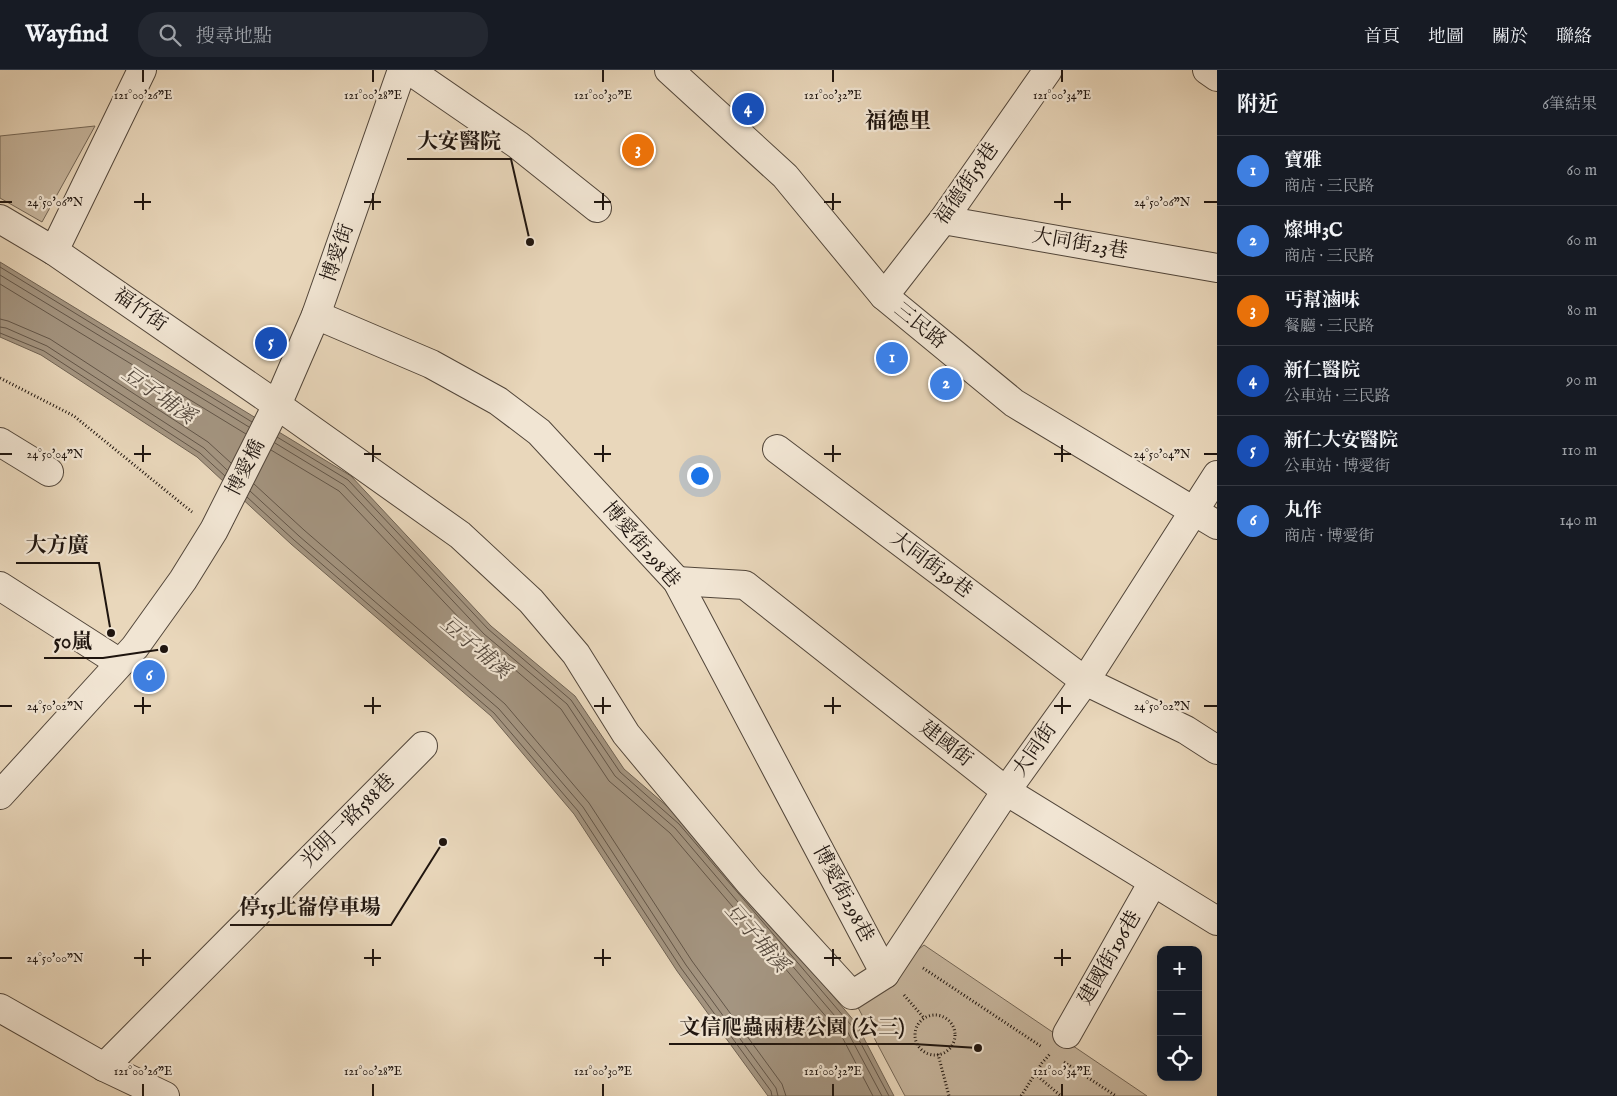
<!DOCTYPE html>
<html lang="zh-TW">
<head>
<meta charset="utf-8">
<style>
	body { margin:0; font-family:"IM FELL English","Noto Serif TC",serif; background:#242831; color:#f1f3f6 }
	.controls { position:absolute; right:15px; bottom:15px; display:grid; overflow:hidden; border-radius:10px; box-shadow:0 2px 8px #0003 }
	.controls button { width:45px; height:45px; display:grid; place-items:center; padding:0; border:0; border-bottom:1px solid #363941; background:#171b24; color:#f1f3f6; font:25px sans-serif }
	.you { position:absolute; left:699px; top:405px; width:18px; height:18px; margin:-12px; border:4px solid #fff; border-radius:50%; background:#1a73e8; box-shadow:0 0 0 8px #1a73e833 }
	.badge { display:grid; place-items:center; width:32px; height:32px; border-radius:50%; background:#8c9099; color:#fff; font-size:16px; font-weight:700 }
	.pin { position:absolute; translate:-50% -50%; border:2px solid #fff; box-shadow:0 1px 5px #0006 }
	.list { margin:0; padding:0; list-style:none }
	h2 { display:flex; justify-content:space-between; align-items:center; height:65px; margin:0; padding:0 20px; font-size:21px }
	h2 small { font-size:16px; font-weight:400; color:#9ea1a6 }
	.list li { display:grid; grid-template-columns:32px 1fr auto; gap:15px; align-items:center; box-sizing:border-box; height:70px; padding:0 20px; border-top:1px solid #363941 }
	.list b { display:block; font-size:19px; white-space:nowrap }
	.list p { margin:0; font-size:16px; white-space:nowrap; color:#9ea1a6 }
	.list em { font-size:16px; font-style:normal; color:#9ea1a6 }
	.icon { flex:none; width:28px; height:28px; fill:none; stroke:currentColor; stroke-width:2; stroke-linecap:round; stroke-linejoin:round }
	.map { position:relative; flex:none; width:1217px; height:1026px; overflow:hidden }
	header { display:flex; align-items:center; gap:30px; box-sizing:border-box; height:70px; padding:0 25px; background:#171b24; border-bottom:1px solid #363941 }
	header strong { font-size:24px }
	nav { display:flex; gap:28px; margin-inline-start:auto; font-size:18px }
	.search { width:350px; height:45px; background:#242831; display:flex; align-items:center; gap:12px; box-sizing:border-box; padding:0 18px; border-radius:20px; color:#9ea1a6; font-size:19px }
	main { display:flex }
	aside { flex:1; background:#171b24 }
	.map>svg:first-child { display:block }
	.green { fill:#c7b69e; stroke:#736656 }
	.water { fill:#a49581; stroke:#6f6253 }
	.lines { fill:none; stroke-linecap:round; stroke-linejoin:round }
	.shore { stroke:#625548; stroke-width:1 }
	.minor-casing { stroke:#52463a; stroke-width:30 }
	.path { stroke:#1f150f; stroke-width:3; stroke-dasharray:1 2.5; stroke-linecap:butt }
	.minor { stroke:#f1e5d3; stroke-width:28 }
	.ticks { fill:none; stroke:#1f150f; stroke-width:2 }
	.labels { text-anchor:middle; dominant-baseline:central; stroke-width:4.5; stroke-linejoin:round; paint-order:stroke }
	.street-label { font-size:20px; fill:#1f150f; stroke:#f1e5d3 }
	.water-label { font-size:21px; font-style:italic; fill:#54483d; stroke:#f1e5d3 }
	.quarter-label { font-size:22px; font-weight:bold; fill:#1f150f; stroke:#f1e5d3 }
	.ticks-label { font-size:12px; text-anchor:middle; fill:#1f150f; stroke:#f1e5d3; stroke-width:4.5; stroke-linejoin:round; paint-order:stroke }
	.leader { fill:none; stroke:#1f150f; stroke-width:2 }
	.callout-dot { fill:#1f150f; stroke:#f1e5d3; stroke-width:2 }
	.callout-label { font-size:21px; text-anchor:middle; font-weight:bold; fill:#1f150f; stroke:#f1e5d3; stroke-width:4.5; stroke-linejoin:round; paint-order:stroke }
</style>
</head>
<body>
<header>
<strong>Wayfind</strong>
<div class="search"><svg class="icon" aria-label="search" viewBox="0 0 24 24"><circle cx="10" cy="10" r="6"/><path d="M15 15l6 6"/></svg>搜尋地點</div>
<nav><a>首頁</a><a>地圖</a><a>關於</a><a>聯絡</a></nav>
</header>
<main>
<div class="map">
<svg width="1217" height="1026" viewBox="0 0 1217 1026">
	<rect width="100%" height="100%" fill="#e9d7bb"/>
	<filter id="stains"><feTurbulence type="fractalNoise" baseFrequency=".004" numOctaves="4"/><feColorMatrix values="0 0 0 0 .2 0 0 0 0 .09 0 0 0 0 .02 0 0 0 .5 -.17"/></filter>
	<radialGradient id="worn" r=".72"><stop offset=".6" stop-color="#630" stop-opacity="0"/><stop offset="1" stop-color="#630" stop-opacity=".3"/></radialGradient>
	<g class="green">
		<polygon points="95,56 42,152 0,128 0,66"/>
		<polygon points="924,875 1147,1026 905,1026 854,930"/>
	</g>
	<polygon class="water" points="0,192 351,406 491,556 575,626 624,699 683,750 856,953 894,1026 768,1026 677,901 574,744 491,646 291,474 197,387 41,285 0,267"/>
	<g class="lines">
		<g class="shore">
			<polyline points="0,197 252,352"/>
			<polyline points="0,205 249,357"/>
			<polyline points="0,214 246,364"/>
			<polyline points="0,249 8,251 50,269 208,372 231,393"/>
			<polyline points="0,257 6,258 47,276 204,378 227,400"/>
			<polyline points="0,263 44,281 200,383 225,406"/>
			<polyline points="277,367 348,410 488,559 571,630 620,702 679,754 851,955 889,1026"/>
			<polyline points="275,373 344,415 484,564 567,634 615,706 675,758 846,959 882,1026"/>
			<polyline points="271,380 339,421 479,569 561,639 609,711 670,763 840,963 873,1026"/>
			<polyline points="254,414 304,460 505,634 589,733 692,891 782,1014 786,1026"/>
			<polyline points="250,421 299,466 499,639 583,737 686,895 776,1018 778,1026"/>
			<polyline points="247,427 294,470 494,643 578,741 681,898 771,1021 772,1026"/>
		</g>
		<g class="minor-casing">
			<g id="minor">
				<polyline points="409,0 518,75 597,138"/>
				<polyline points="669,0 785,106 884,226 1014,333 1217,455"/>
				<polyline points="1207,0 1217,7"/>
				<polyline points="0,149 54,181 277,335 460,465 531,531 576,584 626,664 749,812 852,925 885,904 1006,721 1085,611 1217,405"/>
				<polyline points="943,150 1217,198"/>
				<polyline points="54,181 142,0"/>
				<polyline points="884,226 943,150 1048,0"/>
				<polyline points="316,245 431,294 498,331 539,362 677,511 885,904"/>
				<polyline points="0,372 49,402"/>
				<polyline points="777,379 1085,611 1186,660 1217,680"/>
				<polyline points="677,511 745,515 1006,721 1217,851"/>
				<polyline points="0,516 120,593"/>
				<polyline points="0,725 135,577 183,510 214,460 277,335 316,245 402,0"/>
				<polyline points="0,938 104,997 165,1026"/>
				<polyline points="1067,964 1153,812"/>
				<polyline points="104,997 423,676"/>
			</g>
		</g>
		<g class="path">
			<polyline points="0,308 74,346 192,442"/>
			<polyline points="923,898 1042,977"/>
			<polyline points="904,925 924,948"/>
			<circle cx="935" cy="965" r="20"/>
			<polyline points="938,984 949,1026"/>
			<polyline points="1064,992 1116,1026"/>
			<polyline points="1035,1004 1061,1026"/>
			<polyline points="1021,1026 1042,993 1050,984"/>
		</g>
		<use href="#minor" class="minor"/>
	</g>
	<path class="ticks" d="M143,0V12M373,0V12M603,0V12M833,0V12M1062,0V12M143,123V140M373,123V140M603,123V140M833,123V140M1062,123V140M0,132H12M134,132H151M364,132H381M594,132H611M824,132H841M1054,132H1071M1204,132H1217M143,375V392M373,375V392M603,375V392M833,375V392M1062,375V392M0,384H12M134,384H151M364,384H381M594,384H611M824,384H841M1054,384H1071M1204,384H1217M143,627V644M373,627V644M603,627V644M833,627V644M1062,627V644M0,636H12M134,636H151M364,636H381M594,636H611M824,636H841M1054,636H1071M1204,636H1217M143,879V896M373,879V896M603,879V896M833,879V896M1062,879V896M0,888H12M134,888H151M364,888H381M594,888H611M824,888H841M1054,888H1071M143,1014V1026M373,1014V1026M603,1014V1026M833,1014V1026M1062,1014V1026"/>
	<g class="labels">
		<g class="street-label">
			<text transform="translate(967 114) rotate(-55)">福德街58巷</text>
			<text transform="translate(1080 174) rotate(10)">大同街23巷</text>
			<text transform="translate(338 183) rotate(-71)">博愛街</text>
			<text transform="translate(140 240) rotate(35)">福竹街</text>
			<text transform="translate(920 256) rotate(39)">三民路</text>
			<text transform="translate(246 398) rotate(-63)">博愛橋</text>
			<text transform="translate(641 475) rotate(49)">博愛街298巷</text>
			<text transform="translate(931 495) rotate(37)">大同街39巷</text>
			<text transform="translate(946 674) rotate(38)">建國街</text>
			<text transform="translate(1035 680) rotate(-55)">大同街</text>
			<text transform="translate(348 751) rotate(-45)">光明一路588巷</text>
			<text transform="translate(843 824) rotate(62)">博愛街298巷</text>
			<text transform="translate(1110 888) rotate(-60)">建國街196巷</text>
		</g>
		<g class="water-label">
			<text transform="translate(158 326) rotate(35)">豆子埔溪</text>
			<text transform="translate(475 578) rotate(40)">豆子埔溪</text>
			<text transform="translate(756 868) rotate(49)">豆子埔溪</text>
		</g>
		<g class="quarter-label">
			<text x="898" y="52">福德里</text>
		</g>
	</g>
	<g class="ticks-label">
		<text x="143" y="29">121°00'26"E</text>
		<text x="373" y="29">121°00'28"E</text>
		<text x="603" y="29">121°00'30"E</text>
		<text x="833" y="29">121°00'32"E</text>
		<text x="1062" y="29">121°00'34"E</text>
		<text x="55" y="136">24°50'06"N</text>
		<text x="1162" y="136">24°50'06"N</text>
		<text x="55" y="388">24°50'04"N</text>
		<text x="1162" y="388">24°50'04"N</text>
		<text x="55" y="640">24°50'02"N</text>
		<text x="1162" y="640">24°50'02"N</text>
		<text x="55" y="892">24°50'00"N</text>
		<text x="143" y="1005">121°00'26"E</text>
		<text x="373" y="1005">121°00'28"E</text>
		<text x="603" y="1005">121°00'30"E</text>
		<text x="833" y="1005">121°00'32"E</text>
		<text x="1062" y="1005">121°00'34"E</text>
	</g>
	<path class="leader" d="M530 172L511 89H407M111 563L99 493H16M164 579L103 588H44M443 772L391 855H230M978 978L914 974H669"/>
	<g class="callout-dot">
		<circle cx="530" cy="172" r="5"/>
		<circle cx="111" cy="563" r="5"/>
		<circle cx="164" cy="579" r="5"/>
		<circle cx="443" cy="772" r="5"/>
		<circle cx="978" cy="978" r="5"/>
	</g>
	<g class="callout-label">
		<text x="459" y="78">大安醫院</text>
		<text x="57" y="482">大方廣</text>
		<text x="73" y="578">50嵐</text>
		<text x="310" y="844">停15北崙停車場</text>
		<text x="792" y="964">文信爬蟲兩棲公園 (公三)</text>
	</g>
	<rect width="100%" height="100%" filter="url(#stains)"/>
	<rect width="100%" height="100%" fill="url(#worn)"/>
</svg>
<div class="controls">
<button>+</button>
<button>−</button>
<button><svg class="icon" aria-label="locate" viewBox="0 0 24 24"><circle cx="12" cy="12" r="6"/><path d="M12 2v4M12 18v4M2 12h4M18 12h4"/></svg></button>
</div>
<div class="you"></div>
<div class="pin badge" style="left:892px;top:288px;background:#3f7fe0">1</div>
<div class="pin badge" style="left:946px;top:314px;background:#3f7fe0">2</div>
<div class="pin badge" style="left:638px;top:80px;background:#e8710a">3</div>
<div class="pin badge" style="left:748px;top:39px;background:#1a4fb4">4</div>
<div class="pin badge" style="left:271px;top:273px;background:#1a4fb4">5</div>
<div class="pin badge" style="left:149px;top:606px;background:#3f7fe0">6</div>
</div>
<aside>
<h2>附近<small>6筆結果</small></h2>
<ul class="list">
<li><span class="badge" style="background:#3f7fe0">1</span><div><b>寶雅</b><p>商店 · 三民路</p></div><em>60 m</em></li>
<li><span class="badge" style="background:#3f7fe0">2</span><div><b>燦坤3C</b><p>商店 · 三民路</p></div><em>60 m</em></li>
<li><span class="badge" style="background:#e8710a">3</span><div><b>丐幫滷味</b><p>餐廳 · 三民路</p></div><em>80 m</em></li>
<li><span class="badge" style="background:#1a4fb4">4</span><div><b>新仁醫院</b><p>公車站 · 三民路</p></div><em>90 m</em></li>
<li><span class="badge" style="background:#1a4fb4">5</span><div><b>新仁大安醫院</b><p>公車站 · 博愛街</p></div><em>110 m</em></li>
<li><span class="badge" style="background:#3f7fe0">6</span><div><b>丸作</b><p>商店 · 博愛街</p></div><em>140 m</em></li>
</ul>
</aside>
</main>
</body>
</html>
